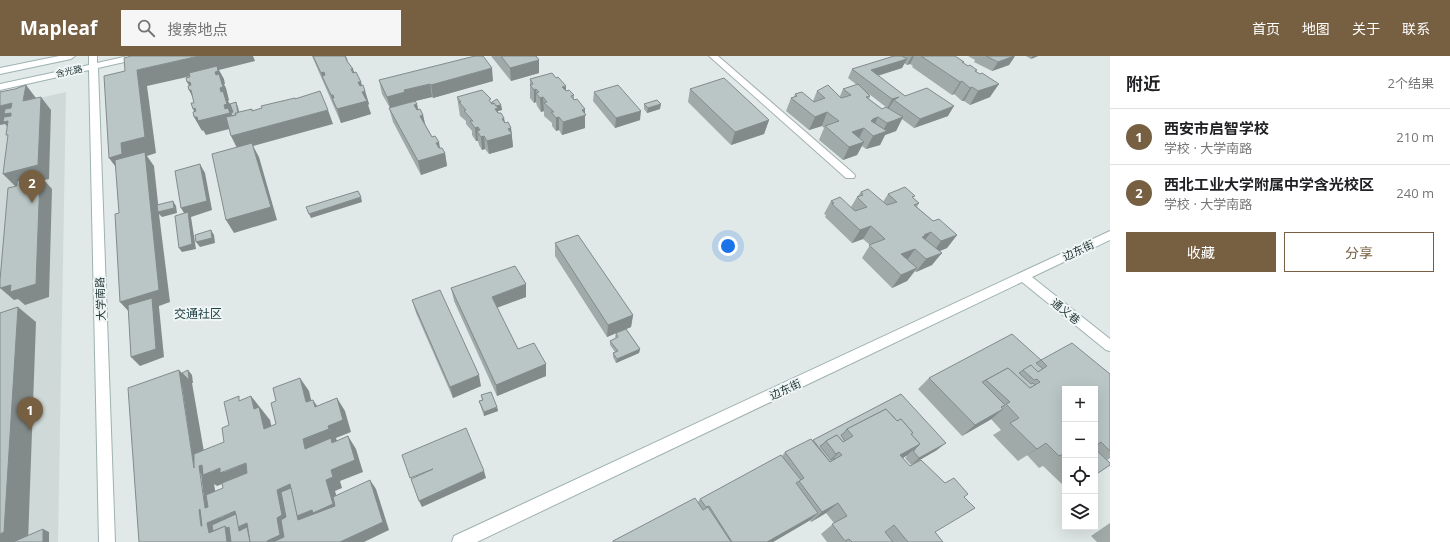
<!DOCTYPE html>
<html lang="zh">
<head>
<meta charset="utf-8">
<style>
	body { margin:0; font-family:"Open Sans","Noto Sans SC",sans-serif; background:#f6f6f6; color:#202124 }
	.controls { position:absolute; right:12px; bottom:12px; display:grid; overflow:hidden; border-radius:0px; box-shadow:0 4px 16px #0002 }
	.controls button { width:36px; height:36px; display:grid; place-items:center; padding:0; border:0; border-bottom:1px solid #e0e0e0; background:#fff; color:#202124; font:20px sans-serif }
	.you { position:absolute; left:728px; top:190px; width:14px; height:14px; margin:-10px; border:3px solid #fff; border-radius:50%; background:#1a73e8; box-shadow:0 0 0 6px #1a73e833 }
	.badge { display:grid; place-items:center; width:26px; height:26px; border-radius:50%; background:#775f42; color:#fff; font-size:13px; font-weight:700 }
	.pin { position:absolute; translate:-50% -33px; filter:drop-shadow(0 1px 2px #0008) }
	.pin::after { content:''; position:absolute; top:21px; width:14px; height:12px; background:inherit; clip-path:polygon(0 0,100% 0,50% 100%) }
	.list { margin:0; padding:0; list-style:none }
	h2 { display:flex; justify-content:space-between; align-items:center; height:52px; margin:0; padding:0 16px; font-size:17px }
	h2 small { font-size:13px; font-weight:400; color:#757577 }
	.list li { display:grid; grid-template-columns:26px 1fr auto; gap:12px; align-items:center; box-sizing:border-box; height:56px; padding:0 16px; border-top:1px solid #e0e0e0 }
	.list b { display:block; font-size:15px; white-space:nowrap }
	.list p { margin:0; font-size:13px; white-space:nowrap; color:#757577 }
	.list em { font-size:13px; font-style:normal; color:#757577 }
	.actions { display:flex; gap:8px; padding:12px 16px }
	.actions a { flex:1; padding:9px 0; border:1px solid #775f42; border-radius:0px; text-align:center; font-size:14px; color:#775f42 }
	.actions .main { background:#775f42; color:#fff }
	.icon { flex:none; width:22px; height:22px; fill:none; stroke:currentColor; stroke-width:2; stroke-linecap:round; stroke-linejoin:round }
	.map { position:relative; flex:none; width:1110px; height:486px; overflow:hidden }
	header { display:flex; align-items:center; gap:24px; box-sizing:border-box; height:56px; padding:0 20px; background:#775f42; color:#fff }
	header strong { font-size:19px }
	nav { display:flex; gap:22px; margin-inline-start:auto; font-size:14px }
	.search { width:280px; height:36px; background:#f6f6f6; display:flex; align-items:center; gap:10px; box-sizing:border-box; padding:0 14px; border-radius:0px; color:#757577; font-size:15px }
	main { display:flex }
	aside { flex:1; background:#fff }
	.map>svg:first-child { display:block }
	.built { fill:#cfd9d7 }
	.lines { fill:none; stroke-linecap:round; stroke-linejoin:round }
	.street-casing { stroke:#a4b0af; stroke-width:2 }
	.secondary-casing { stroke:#9eb1b0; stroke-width:2 }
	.street { fill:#fff; fill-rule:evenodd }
	.secondary { fill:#fff; fill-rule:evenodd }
	.wall { fill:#9faaa9; fill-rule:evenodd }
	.shaded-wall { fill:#828b8a }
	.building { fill:#b9c6c5; stroke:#828b8a; fill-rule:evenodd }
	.labels { text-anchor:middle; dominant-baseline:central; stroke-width:4; stroke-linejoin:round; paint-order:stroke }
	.far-street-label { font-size:9px; fill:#233737; stroke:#f0f6f5 }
	.street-label { font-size:11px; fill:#233737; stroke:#f0f6f5 }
	.neighbourhood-label { font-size:12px; fill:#214447; stroke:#f0f6f5 }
</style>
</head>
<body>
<header>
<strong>Mapleaf</strong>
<div class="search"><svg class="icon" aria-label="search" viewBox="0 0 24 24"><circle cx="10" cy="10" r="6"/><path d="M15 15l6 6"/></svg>搜索地点</div>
<nav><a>首页</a><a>地图</a><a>关于</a><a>联系</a></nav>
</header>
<main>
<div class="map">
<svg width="1110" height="486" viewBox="0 0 1110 486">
	<rect width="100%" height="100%" fill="#e0e9e8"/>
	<polygon class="built" points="66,36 58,486 0,486 0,51"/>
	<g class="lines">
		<g class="street-casing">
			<polygon id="street" points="709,0 718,0 854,118 855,120 854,122 846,122"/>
		</g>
		<g class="secondary-casing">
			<g id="secondary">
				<polygon points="59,0 75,0 71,3 0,18 0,12"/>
				<polygon points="89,0 97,0 97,7 128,0 143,0 142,2 98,12 115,486 99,486 89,14 0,34 0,28 89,9"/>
				<polygon points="1110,175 1110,184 1032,221 1110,283 1110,295 1106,294 1022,226 477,486 452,486 454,480"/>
			</g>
		</g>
		<use href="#street" class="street"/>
		<use href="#secondary" class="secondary"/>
	</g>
	<g class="wall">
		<polygon points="312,0 346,0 348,5 347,5 361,26 362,30 365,35 369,48 368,49 371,58 341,67"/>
		<polygon points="491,0 536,0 539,4 539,17 511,25"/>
		<path d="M894,0H955L964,6L963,7L976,15L990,41L970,49L964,45H962L954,38L952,39L912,11L913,10L910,8L907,9L904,7L902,12L878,20L905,40L948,60L914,72L902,63L896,75L885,79L880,89L866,93L862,90L857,99L843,104L819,84L824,72L822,70L809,74L786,55L791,42L794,41L795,38L813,45L817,35L840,40L843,33L857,29L848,22L852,13ZM869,38L886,51L882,53L869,43L870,40Z"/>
		<polygon points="968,0 1015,0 1009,9 992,15 974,6 975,4"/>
		<polygon points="1026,0 1038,0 1031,3"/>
		<polygon points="530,23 566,35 574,39 574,43 585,53 585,72 562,79 559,74 556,75 552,70 552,67 544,60 544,55 541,56 537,50 536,46 534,47 530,42"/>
		<polygon points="379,24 493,25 433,42 432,41 415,45 417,48 418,54 423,59 425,68 432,81 440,92 445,97 447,110 421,119 393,66 389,52 390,52 382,38"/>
		<polygon points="690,33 769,64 764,78 731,89 688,46"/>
		<polygon points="594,36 640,64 615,72 593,45"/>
		<polygon points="457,41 492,46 501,49 502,54 498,55 498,57 504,62 505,67 511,72 513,91 489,98 485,93 482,94 479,89 478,85 476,85 472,79 472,75 466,68 466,65 460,60"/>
		<polygon points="644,48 660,53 647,57 644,53"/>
		<polygon points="861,136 883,146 888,138 913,142 919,147 917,151 933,165 957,179 947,192 940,195 932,209 916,216 915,215 907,225 892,232 862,202 870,189 863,183 852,187 825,161 826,159 824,158 831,145 851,151 857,141 858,140"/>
		<polygon points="555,187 633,259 631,271 626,273 640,293 639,297 616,307 613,301 613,297 615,296 610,289 610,285 616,282 615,281 616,277 607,281 555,200"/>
		<polygon points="451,232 526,241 497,252 518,293 546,308 546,320 497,340 454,245"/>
		<polygon points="412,244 481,330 453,342 416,257"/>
		<polygon points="1041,304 1110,318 1110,402 1107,404 1095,419 1095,333 1065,333 1065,431 1043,410 1039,412 1027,399 1018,405 993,379 1001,374 991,363 962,380 918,333 929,322"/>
		<polygon points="901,338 937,394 911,409 905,402 907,400 906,400 903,402 910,410 945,427 964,441 935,476 943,486 827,486 821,478 834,467 826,457 811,466 810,464 773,486 613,486 613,485 698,446 700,443 782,400 785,396 813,384"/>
		<polygon points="481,339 497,351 498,355 484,360 479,345 482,344"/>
		<polygon points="1110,467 1110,486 1097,486 1091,480"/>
	</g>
	<g class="shaded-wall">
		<polygon points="199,0 253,0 255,5 219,14 224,23 225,28 224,28 226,32 229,44 228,45 230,48 236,46 238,51 241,64 237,71 206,79 203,74 202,75 194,61 197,61 193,53 195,52 225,53 215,16 218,14 147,30 156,97 147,100 154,110 159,156 173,145 176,150 177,157 162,161 159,158 170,246 159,250 159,251 164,301 140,310 131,301 132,259 120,246 121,118 109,102 121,87 137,14"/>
		<polygon points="912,0 914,0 910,8 907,9"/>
		<polygon points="1015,0 1009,9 992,15 998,6"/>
		<polygon points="1033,0 1038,0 1031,3"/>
		<polygon points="907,3 902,12 866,23 871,14"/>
		<polygon points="539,4 539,17 511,25 510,12"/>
		<polygon points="492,12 493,25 433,42 431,29"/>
		<polygon points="351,13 353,13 357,26"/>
		<polygon points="324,16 328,29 322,20 325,30 321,17"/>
		<polygon points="962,25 954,38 952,39 960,26"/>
		<polygon points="187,26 190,26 195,40"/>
		<polygon points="358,26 361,26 363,35 365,35 369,48 368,49 371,58 341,67 337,53"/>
		<polygon points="430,28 432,41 407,47 391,54 387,41 404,34"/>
		<polygon points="999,28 990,41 970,49 978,35"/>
		<polygon points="26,29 36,42 23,45"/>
		<polygon points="566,30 566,43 562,31"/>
		<polygon points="972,31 964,45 962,45 970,32"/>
		<polygon points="536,33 536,46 534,47 534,34"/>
		<polygon points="189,34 191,34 196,48"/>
		<polygon points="331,39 333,39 337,52 332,42 335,53"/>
		<polygon points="41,41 51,54 49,123 44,124 52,133 49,241 25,249 18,243 14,244 0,232 16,131 3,118"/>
		<polygon points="543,41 544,55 541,56 540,42"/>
		<polygon points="899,41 894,44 889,52 887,53 892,43"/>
		<polygon points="12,47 15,79 5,68 0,69 0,50"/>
		<polygon points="417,48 420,62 414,49"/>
		<polygon points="661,48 660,53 647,57 648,52"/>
		<polygon points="501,49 502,54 498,55 499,66 493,51"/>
		<polygon points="954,50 948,60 914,72 920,63"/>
		<polygon points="585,53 585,72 562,79 563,66 582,54"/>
		<polygon points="328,54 333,68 253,90 259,101 277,164 234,177 226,164 238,94 231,80"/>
		<polygon points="641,55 640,64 615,72 616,62"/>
		<polygon points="827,56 822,70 809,74 815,61"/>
		<polygon points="423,59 426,72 420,60"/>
		<polygon points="559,61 559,74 556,75 556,62"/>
		<polygon points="878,61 872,74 871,65 873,63"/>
		<polygon points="903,61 896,75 885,79 880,89 866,93 873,80 882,77 887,67"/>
		<polygon points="504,62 506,75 502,63"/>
		<polygon points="769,64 764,78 731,89 735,76"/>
		<polygon points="478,71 479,78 477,75 478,85 476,85 475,72"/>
		<polygon points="511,72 513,91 489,98 487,85 508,73"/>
		<polygon points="864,72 857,86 852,76"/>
		<polygon points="484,80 485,93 482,94 481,81"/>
		<polygon points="439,86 441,98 445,97 447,110 421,119 418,105 436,87"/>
		<polygon points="864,86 857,99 843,104 849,91"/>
		<polygon points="200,108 205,117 212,154 191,161 196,193 182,196 179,192 187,162 181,152"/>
		<polygon points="361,141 362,146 311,162 309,158"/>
		<polygon points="871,170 863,183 852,187 860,174"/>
		<polygon points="211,174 214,179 215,187 200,191 196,186"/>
		<polygon points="931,176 921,189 915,193 906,206 901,198 924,179"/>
		<polygon points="957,179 947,192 932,198 941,185"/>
		<polygon points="942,197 932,209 916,216 926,203"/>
		<polygon points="917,212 907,225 892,232 901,219"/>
		<polygon points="526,228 526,241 493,253 492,241"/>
		<polygon points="18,251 36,266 28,486 0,486 0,478"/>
		<polygon points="633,259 631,271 607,281 608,269"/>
		<polygon points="640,293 639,297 616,307 617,303"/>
		<polygon points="546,308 546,320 497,340 496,329"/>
		<polygon points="179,314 188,323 189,323 188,314 192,319 193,327 192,327 207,413 211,416 220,412 224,416 246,407 258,418 234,428 230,425 217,430 214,428 220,462 235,455 248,465 247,466 247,468 260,477 258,478 258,479 260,486 251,486 250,480 250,482 239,475 238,471 238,470 231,473 240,479 238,479 239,480 240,486 227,486 227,484 225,485 223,484 223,486 209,477 209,475 201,470 199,454 200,453 215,463 213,464 219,462 205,452 201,418 194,412 182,331 144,345 139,341 181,326"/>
		<polygon points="479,319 481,330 453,342 450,331"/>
		<polygon points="300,322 309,335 315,360 306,346"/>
		<polygon points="251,340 270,364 275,385 264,373 254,353"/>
		<polygon points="337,342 345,355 351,376 336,382 337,385 305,393 303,383 328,370"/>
		<polygon points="313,344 322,357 315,351"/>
		<polygon points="497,351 498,355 484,360 484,356"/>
		<polygon points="1003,353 990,364 962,380 975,369"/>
		<polygon points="348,380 356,393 363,416 340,425 342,432 335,435 342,459 292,486 267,486 267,485 277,462 277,434 290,428 326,424"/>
		<polygon points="946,387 937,394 911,409 919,402"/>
		<polygon points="1046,387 1027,399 1018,405 1037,393"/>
		<polygon points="920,388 906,400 887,411 900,399"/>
		<polygon points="839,396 828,408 825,410 836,398"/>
		<polygon points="484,415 486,422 422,451 419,445"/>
		<polygon points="370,424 376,433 389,474 364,486 340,486"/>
		<polygon points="838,447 826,457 811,466 822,456"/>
		<polygon points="818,457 809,465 773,486 767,486"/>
		<polygon points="43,473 49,476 49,486 42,486"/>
	</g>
	<g class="building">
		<polygon points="131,0 199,0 137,14 145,81 121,87 122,98 109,102 104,20 125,15 124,2"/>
		<polygon points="313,0 345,0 347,5 353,13 351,13 353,17 356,16 361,26 358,26 360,30 363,29 365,35 362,36 367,45 337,53 332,42 334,42 333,39 331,39 322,20 325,19 324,16 321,17"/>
		<polygon points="475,0 483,0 492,12 431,29 430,28 404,34 405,36 387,41 379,24"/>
		<polygon points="501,0 536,0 539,4 510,12"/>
		<polygon points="894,0 902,0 907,3 871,14 905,40 927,32 954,50 920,63 894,44 899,41 892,43 852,13"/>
		<polygon points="921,0 955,0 964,6 962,6 968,10 970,9 977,14 975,15 980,18 982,17 999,28 978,35 972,31 970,32 962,25 960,26"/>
		<polygon points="986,0 1014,0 998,6"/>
		<polygon points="217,10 218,15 215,16 216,19 219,18 223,31 220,32 221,36 223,35 227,48 224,49 225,53 228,52 230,57 198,65 197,61 194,61 193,56 196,55 195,52 193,53 191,47 194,47 191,34 189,34 188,30 191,29 190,26 187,26 186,22 190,21 189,17"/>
		<polygon points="552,17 556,22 558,21 566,30 562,31 566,35 569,34 574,39 571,40 574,44 577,43 585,53 582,54 586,59 563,66 559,61 556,62 551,56 554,56 544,47 547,46 543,41 540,42 536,37 539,36 536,33 534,34 530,29 533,28 530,23"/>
		<polygon points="724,22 769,64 735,76 690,33"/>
		<polygon points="858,28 870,40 866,41 882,53 886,51 903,61 887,67 878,61 873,63 871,65 887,75 873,80 864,72 852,76 864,86 849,91 825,70 839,65 827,56 815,61 791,42 797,40 795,38 802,36 814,46 825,42 817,35 828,29 841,42 845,41 851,39 843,33"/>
		<polygon points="26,29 23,45 41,41 38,109 3,118 8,79 6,79 8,65 3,66 4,61 11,60 11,57 4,58 5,53 11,52 12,47 0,50 0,36 15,33"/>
		<polygon points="618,29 641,55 616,62 594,36"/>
		<polygon points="482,34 491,43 489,44 492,48 494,47 498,52 495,53 498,57 501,57 504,62 502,63 505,67 508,66 511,72 508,73 512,78 487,85 484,80 481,81 477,75 480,74 478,71 475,72 470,65 473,65 464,55 466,54 459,46 461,46 457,41"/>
		<polygon points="320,35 328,54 231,80 226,61 236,59 235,57 252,53 252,55 262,52 261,50 295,42 295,43"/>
		<polygon points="497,43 501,49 496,50 494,47 492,48 492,46"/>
		<polygon points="657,44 661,48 648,52 644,48"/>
		<polygon points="415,45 417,48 414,49 417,54 420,53 423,59 420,60 432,81 435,80 439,86 436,87 439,92 442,92 445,97 418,105 389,52"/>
		<polygon points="236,46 238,57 235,57 236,59 232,60 231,57 233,56 230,48"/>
		<polygon points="252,87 271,151 226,164 212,98"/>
		<polygon points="145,96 159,234 120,246 115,158 119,157 115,104"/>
		<polygon points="200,108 207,145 181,152 175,115"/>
		<polygon points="40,120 36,228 10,236 11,229 0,232 0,224 8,132 17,130 17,125"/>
		<polygon points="905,131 915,140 912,141 919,147 914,149 933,165 939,163 957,179 941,185 931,176 924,179 926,180 922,181 942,197 926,203 915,193 901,198 917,212 901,219 869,189 885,183 871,170 860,174 832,148 834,147 831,145 840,141 855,155 867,151 857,141 863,139 861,136 868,133 887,149 897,146 888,138"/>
		<polygon points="358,135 361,141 309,158 306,151"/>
		<polygon points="173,145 174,152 158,156 157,149"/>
		<polygon points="188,156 192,188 179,192 175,160"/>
		<polygon points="211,174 212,182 196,186 195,179"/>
		<polygon points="578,179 633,259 608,269 555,187"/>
		<polygon points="515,210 526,228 492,241 518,293 534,287 546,308 496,329 451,232"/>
		<polygon points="440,234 479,319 450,331 412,244"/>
		<polygon points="152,242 156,293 131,301 128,249"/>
		<polygon points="18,251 4,476 0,478 0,257"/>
		<polygon points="626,273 640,293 617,303 613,297 618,295 610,285 618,281 616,277"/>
		<polygon points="1012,278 1041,304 1036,307 1043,313 1038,316 1031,309 1019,317 1031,328 1033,327 1035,329 1030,332 1008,312 982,326 1005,349 1001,351 1003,353 975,369 929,322"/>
		<polygon points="1072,287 1110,318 1110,395 1101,386 1095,390 1095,333 1065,333 1065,400 1063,398 1059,400 1046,387 1037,393 1010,367 1019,362 1006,348 1010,346 986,324 1008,312 1030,332 1040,326 1037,323 1034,324 1023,314 1031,309 1038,316 1047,310 1041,304"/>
		<path d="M179,314L194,412V398L224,386L222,372L229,369L224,346L239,340V345L251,340L254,353L259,351L264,373L276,368L271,347L276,345L273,332L300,322L306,346L313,344L315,351L337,342L343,364L328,370L329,373L303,383L305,393L331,382L332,387L348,380L355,404L331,414L333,421L326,424L333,448L313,457L312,454L297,460L290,428L277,434L282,459L277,462L280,479L267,485V486H250L247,467L238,471L235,455L207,467L209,477L225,470L227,486H139L128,332ZM246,407L247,417L222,427L223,432L206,439L208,451L205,452L199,410L202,409L203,419L220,412V417ZM200,453L202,470H201L199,454Z"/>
		<polygon points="188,314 189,323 188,323 182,317"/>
		<polygon points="491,336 497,351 484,356 479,345 483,344 481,339"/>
		<polygon points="901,338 946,387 919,402 913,395 915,394 915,393 920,388 911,378 913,377 901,363 897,365 886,353 847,373 844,377 841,379 845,385 843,386 837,379 826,385 823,388 820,390 831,404 834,402 835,403 830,406 813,384"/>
		<polygon points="886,353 897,365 901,363 913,377 911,378 920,388 900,399 910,410 921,404 945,427 954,422 968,438 964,441 975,452 935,476 943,486 908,486 894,469 885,476 893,486 852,486 849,483 845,485 832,468 847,460 838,447 822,456 799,425 804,422 785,396 811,383 830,406 842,399 839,396 836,398 826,385 837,379 843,386 853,380 847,373"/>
		<polygon points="466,372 484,415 419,445 411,423 433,413 410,422 402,399"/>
		<polygon points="1095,393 1110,407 1110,409 1095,419"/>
		<polygon points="781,399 801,424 796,427 818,457 767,486 732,486 709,450 706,451 700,443"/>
		<polygon points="370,424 383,466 340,486 273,486 284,481 281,464 286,461 281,436 291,432 298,464 335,450 333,441"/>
		<polygon points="695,442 703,454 708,451 731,486 613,486 613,485"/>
		<polygon points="236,458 239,475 247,471 250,486 231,486 229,471 227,472 225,470 213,475 212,469"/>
		<polygon points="43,473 43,486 13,486"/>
	</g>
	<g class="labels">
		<g class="far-street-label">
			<text transform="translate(69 15) rotate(-12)">含光路</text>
		</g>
		<g class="street-label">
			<text transform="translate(1078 194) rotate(-25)">边东街</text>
			<text transform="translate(100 243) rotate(-92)">大学南路</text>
			<text transform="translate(1066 255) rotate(39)">通义巷</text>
			<text transform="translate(785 333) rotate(-25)">边东街</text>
		</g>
		<g class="neighbourhood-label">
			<text x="198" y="257">交通社区</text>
		</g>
	</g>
</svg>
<div class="controls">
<button>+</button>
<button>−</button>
<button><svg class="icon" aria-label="locate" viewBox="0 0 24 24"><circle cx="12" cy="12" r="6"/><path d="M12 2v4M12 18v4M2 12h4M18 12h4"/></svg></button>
<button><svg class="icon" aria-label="layers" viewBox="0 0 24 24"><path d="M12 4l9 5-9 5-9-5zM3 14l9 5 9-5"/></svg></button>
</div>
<div class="you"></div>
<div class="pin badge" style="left:30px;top:374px">1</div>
<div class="pin badge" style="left:32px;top:147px">2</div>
</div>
<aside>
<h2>附近<small>2个结果</small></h2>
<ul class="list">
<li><span class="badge">1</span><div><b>西安市启智学校</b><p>学校 · 大学南路</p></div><em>210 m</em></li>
<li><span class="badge">2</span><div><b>西北工业大学附属中学含光校区</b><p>学校 · 大学南路</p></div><em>240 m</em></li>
</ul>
<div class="actions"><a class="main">收藏</a><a>分享</a></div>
</aside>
</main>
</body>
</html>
